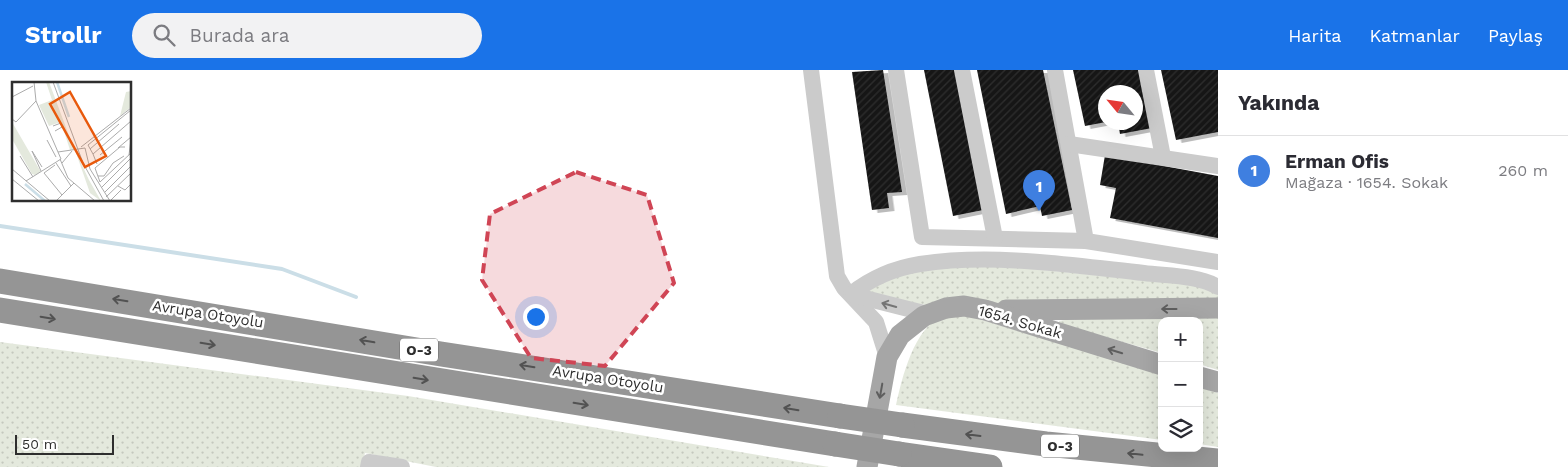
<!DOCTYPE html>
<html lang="tr">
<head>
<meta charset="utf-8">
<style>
	body { margin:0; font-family:"Work Sans",sans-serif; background:#f2f2f3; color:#2b2b33 }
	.controls { position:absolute; right:15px; bottom:15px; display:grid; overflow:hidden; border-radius:10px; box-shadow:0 5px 20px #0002 }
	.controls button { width:45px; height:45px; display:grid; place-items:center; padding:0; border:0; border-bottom:1px solid #e1e1e2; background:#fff; color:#2b2b33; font:25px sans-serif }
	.compass { position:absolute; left:1098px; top:15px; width:45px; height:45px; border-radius:50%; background:#fff; box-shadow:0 5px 20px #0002; rotate:299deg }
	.scale { position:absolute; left:15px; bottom:12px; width:99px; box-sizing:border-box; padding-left:5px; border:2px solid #2e2e2e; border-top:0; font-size:14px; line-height:18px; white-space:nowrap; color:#2e2e2e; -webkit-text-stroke:4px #fff; paint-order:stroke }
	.you { position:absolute; left:535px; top:246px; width:18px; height:18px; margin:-12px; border:4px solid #fff; border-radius:50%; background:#1a73e8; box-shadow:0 0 0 8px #1a73e833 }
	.badge { display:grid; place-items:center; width:32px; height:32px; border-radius:50%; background:#1a73e8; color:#fff; font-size:16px; font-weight:700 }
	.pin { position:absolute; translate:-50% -41px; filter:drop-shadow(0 1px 2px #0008) }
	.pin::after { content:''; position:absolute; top:26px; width:18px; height:15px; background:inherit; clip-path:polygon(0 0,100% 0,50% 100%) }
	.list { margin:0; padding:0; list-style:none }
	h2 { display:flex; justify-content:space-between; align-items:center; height:65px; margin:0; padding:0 20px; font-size:21px }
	h2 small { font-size:16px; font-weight:400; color:#7c7c81 }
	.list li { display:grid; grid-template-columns:32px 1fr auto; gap:15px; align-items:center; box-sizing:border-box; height:70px; padding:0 20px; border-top:1px solid #e1e1e2 }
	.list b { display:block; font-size:19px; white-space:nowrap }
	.list p { margin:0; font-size:16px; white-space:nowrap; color:#7c7c81 }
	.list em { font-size:16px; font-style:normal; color:#7c7c81 }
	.icon { flex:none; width:28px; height:28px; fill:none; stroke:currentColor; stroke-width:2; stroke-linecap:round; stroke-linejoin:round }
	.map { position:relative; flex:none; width:1218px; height:397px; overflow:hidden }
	header { display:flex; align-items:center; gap:30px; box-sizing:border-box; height:70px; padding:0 25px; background:#1a73e8; color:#fff }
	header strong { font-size:24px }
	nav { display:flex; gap:28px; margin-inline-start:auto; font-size:18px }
	.search { width:350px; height:45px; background:#f2f2f3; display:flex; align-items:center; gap:12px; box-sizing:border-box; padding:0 18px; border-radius:28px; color:#7c7c81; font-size:19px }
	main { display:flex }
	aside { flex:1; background:#fff }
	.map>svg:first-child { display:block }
	.green { fill:url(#green-dots) }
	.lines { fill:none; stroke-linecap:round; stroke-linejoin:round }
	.stream { stroke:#cbdee7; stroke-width:4 }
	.building { fill:url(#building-hatch); filter:url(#shadow) }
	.minor { stroke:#cbcbcb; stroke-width:16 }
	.major { stroke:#a6a6a6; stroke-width:21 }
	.highway { stroke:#959595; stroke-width:25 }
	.highway-bridge { stroke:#959595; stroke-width:25 }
	.oneway { stroke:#525252 }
	.oneway2 { stroke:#757575 }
	.oneway3 { stroke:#5e5e5e }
	.marked { fill:#d04555; fill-opacity:0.2; stroke:#d04555; stroke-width:4; stroke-dasharray:10 6; stroke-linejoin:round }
	.labels { text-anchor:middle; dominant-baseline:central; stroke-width:5; stroke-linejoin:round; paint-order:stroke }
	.shield { fill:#fff; stroke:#6d6d6d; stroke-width:1 }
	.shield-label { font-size:14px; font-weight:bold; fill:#2e2e2e }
	.street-label { font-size:15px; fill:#2e2e2e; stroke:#fff }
	.inset-river { fill:none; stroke:#cbdee7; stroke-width:2.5 }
	.inset-road { fill:none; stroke:#ababab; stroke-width:1 }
	.view { fill:#e8590c; fill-opacity:0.15; stroke:#e8590c; stroke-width:2.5 }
	.inset-edge { fill:none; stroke:#2e2e2e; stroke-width:2.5 }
</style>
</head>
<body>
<header>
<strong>Strollr</strong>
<div class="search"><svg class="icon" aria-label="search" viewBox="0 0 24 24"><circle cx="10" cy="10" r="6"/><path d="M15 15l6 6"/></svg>Burada ara</div>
<nav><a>Harita</a><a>Katmanlar</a><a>Paylaş</a></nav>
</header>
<main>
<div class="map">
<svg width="1218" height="397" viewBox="0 0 1218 397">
	<defs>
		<pattern id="green-dots" width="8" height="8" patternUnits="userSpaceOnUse" patternTransform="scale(1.25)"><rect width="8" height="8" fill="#e4e9dd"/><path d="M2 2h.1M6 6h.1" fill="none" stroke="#c4c8be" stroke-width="1.8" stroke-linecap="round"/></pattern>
		<pattern id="building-hatch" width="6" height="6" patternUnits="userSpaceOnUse" patternTransform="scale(1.25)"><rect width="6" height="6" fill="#151515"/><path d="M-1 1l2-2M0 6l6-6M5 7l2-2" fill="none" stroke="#2f2f2f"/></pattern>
		<filter id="shadow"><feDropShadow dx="5.5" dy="3" stdDeviation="0" flood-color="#0004"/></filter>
	</defs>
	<rect width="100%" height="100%" fill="#fff"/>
	<g class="green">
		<polygon points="953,191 1218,217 1218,238 946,238 851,224 870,210"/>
		<path d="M959,243L1162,304V370L896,335C902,308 914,257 943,246C948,244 954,244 959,243Z"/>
		<polygon points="1218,246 1218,300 1199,294 1199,251 1162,251 1162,283 1059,254 1059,251 1076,248"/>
		<polygon points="0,272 408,326 829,397 436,397 365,383 362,397 0,397"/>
		<polygon points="1199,317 1218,323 1218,377 1199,374"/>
	</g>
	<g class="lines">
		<polyline class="stream" points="0,156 282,199 356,227"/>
	</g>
	<g class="building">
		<polygon points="883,0 902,122 887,123 889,138 872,140 852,2"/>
		<polygon points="924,0 955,0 983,140 953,146"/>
		<polygon points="977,0 1043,0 1072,140 1042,146 1040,136 1006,144"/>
		<polygon points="1073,0 1139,0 1152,58 1120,64 1118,52 1136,52 1136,22 1106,22 1106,52 1085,56"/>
		<polygon points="1161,0 1218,0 1218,62 1176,70"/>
		<polygon points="1105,85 1218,106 1218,168 1110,148 1116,118 1100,115"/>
	</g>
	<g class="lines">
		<g class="minor">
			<polyline points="811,0 837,206 844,218 876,252 887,287"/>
			<polyline points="896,0 922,167 1086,171"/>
			<polyline points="962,0 995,168"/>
			<polyline points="1055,0 1086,171 1218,192"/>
			<polyline points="1146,0 1163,87"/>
			<polyline points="1069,74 1218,96"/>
			<path d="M851,224C870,209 895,198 920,194C993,183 1070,195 1144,203C1167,206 1198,205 1218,217"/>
			<polyline points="853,225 928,244"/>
			<polyline points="368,397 369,392 402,397"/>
		</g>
		<g class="major">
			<polyline points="1006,240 1218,238"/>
			<polyline points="1199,307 1218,312"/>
			<polyline points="867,397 887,287 900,265 924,246 946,238 964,236 985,240 1162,295"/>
		</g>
		<g class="highway">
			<polyline points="0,211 441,284 840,346"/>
			<polyline points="0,240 835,374"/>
			<polyline points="902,355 1046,374 1218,391"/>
			<polyline points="899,384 990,397"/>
		</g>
		<g class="highway-bridge">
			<polyline points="840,346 902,355"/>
			<polyline points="835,374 899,384"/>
		</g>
	</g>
	<defs><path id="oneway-shaft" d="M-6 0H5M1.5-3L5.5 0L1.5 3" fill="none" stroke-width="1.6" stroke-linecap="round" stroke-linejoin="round" transform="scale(1.25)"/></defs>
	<g class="oneway">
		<use href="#oneway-shaft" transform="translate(120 230) rotate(-171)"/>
		<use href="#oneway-shaft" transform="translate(48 248) rotate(10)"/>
		<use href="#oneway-shaft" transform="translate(367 271) rotate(-170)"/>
		<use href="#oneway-shaft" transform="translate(208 274) rotate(9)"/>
		<use href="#oneway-shaft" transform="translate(527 296) rotate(-171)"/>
		<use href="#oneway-shaft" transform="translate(421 309) rotate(9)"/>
		<use href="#oneway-shaft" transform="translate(581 334) rotate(9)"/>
		<use href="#oneway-shaft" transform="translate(791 339) rotate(-171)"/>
		<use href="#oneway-shaft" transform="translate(973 365) rotate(-173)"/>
		<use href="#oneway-shaft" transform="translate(1135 384) rotate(-174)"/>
	</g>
	<use class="oneway2" href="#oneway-shaft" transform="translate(889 235) rotate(-164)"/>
	<g class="oneway3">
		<use href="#oneway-shaft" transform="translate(1169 239) rotate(180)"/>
		<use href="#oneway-shaft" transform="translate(1115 281) rotate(-163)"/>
		<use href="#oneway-shaft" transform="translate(881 321) rotate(100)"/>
	</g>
	<path class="marked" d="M576,102L647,125L674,213L605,296L531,288L482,210L490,144Z"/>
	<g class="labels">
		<g class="shield">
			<rect x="400" y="268.5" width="38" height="23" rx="4"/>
			<rect x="1041" y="364.5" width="38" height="23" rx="4"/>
		</g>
		<g class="shield-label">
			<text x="419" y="280">O-3</text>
			<text x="1060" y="376">O-3</text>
		</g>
		<g class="street-label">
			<text transform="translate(208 244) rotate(9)">Avrupa Otoyolu</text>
			<text transform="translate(1020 252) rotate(16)">1654. Sokak</text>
			<text transform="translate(608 309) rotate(9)">Avrupa Otoyolu</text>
		</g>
	</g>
	<g transform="translate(12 12)">
		<rect width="119" height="119" fill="#fff"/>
		<path d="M34,0H37L62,67L58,68L49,40L37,44L27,23L40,18ZM119,9V25L108,34L114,10ZM0,40L29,90L23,93L20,92L0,57ZM63,68L77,98L89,119L78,111Z" fill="#e4e9dd"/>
		<path class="inset-river" d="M45,0L57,35M13,102L33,119"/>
		<path class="inset-road" d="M41,0L71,81L92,119M0,15L21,4M0,37L4,40L24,19M41,44L49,41L50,45L43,49M35,58L44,75M69,65L119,26M113,65H108L83,86L88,100L119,71M106,66L119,55M78,67L107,42M20,69L29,89M20,69L30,85M46,70L73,66L78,87L98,119M81,72L76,63L119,28M88,73L110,55M117,73L119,57M8,74L21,95M48,77L56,96L83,119M44,81L59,104M50,81L60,69M85,82L81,72L119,39M43,83L32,91L50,113M0,87L38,119M86,94H92L101,81L112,74M0,97L27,119M14,99L49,77L24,19L22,0M106,104L113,108L119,102M89,106L119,76M93,110L119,84M94,115L119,91M44,119L62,101M98,119L109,108"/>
		<path class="view" d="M58,10L94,74L73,85L38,22Z"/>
		<rect width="119" height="119" class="inset-edge"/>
	</g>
</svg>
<div class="controls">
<button>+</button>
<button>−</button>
<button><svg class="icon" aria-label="layers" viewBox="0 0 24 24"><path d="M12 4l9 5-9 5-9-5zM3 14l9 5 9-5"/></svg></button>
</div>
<svg class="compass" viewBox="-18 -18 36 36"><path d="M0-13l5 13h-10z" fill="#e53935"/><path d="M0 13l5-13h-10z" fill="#7c7c81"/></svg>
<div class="scale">50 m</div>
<div class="you"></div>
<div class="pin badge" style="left:1039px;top:141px;background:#3f7fe0">1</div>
</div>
<aside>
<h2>Yakında<small></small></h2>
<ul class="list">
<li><span class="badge" style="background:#3f7fe0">1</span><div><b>Erman Ofis</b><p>Mağaza · 1654. Sokak</p></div><em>260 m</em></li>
</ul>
</aside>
</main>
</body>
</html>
